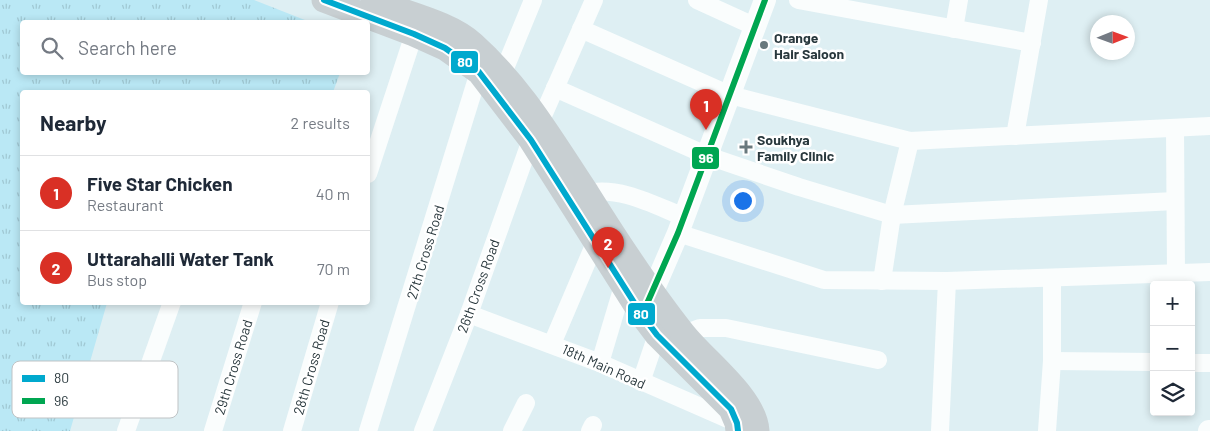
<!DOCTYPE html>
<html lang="en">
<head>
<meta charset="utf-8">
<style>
	body { margin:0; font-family:Barlow,sans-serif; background:#f6f6f7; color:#1f2937 }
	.controls { position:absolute; right:15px; bottom:15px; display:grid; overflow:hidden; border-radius:5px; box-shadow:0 2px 8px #0003 }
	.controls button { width:45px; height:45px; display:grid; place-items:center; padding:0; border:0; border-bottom:1px solid #e0e1e3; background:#fff; color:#1f2937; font:25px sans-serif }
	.compass { position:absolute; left:1090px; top:15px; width:45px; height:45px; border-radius:50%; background:#fff; box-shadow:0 2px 8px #0003; rotate:89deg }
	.you { position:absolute; left:742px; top:200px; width:18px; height:18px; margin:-12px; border:4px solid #fff; border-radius:50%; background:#1a73e8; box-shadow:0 0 0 8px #1a73e833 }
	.badge { display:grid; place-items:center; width:32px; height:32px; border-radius:50%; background:#d93025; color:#fff; font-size:16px; font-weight:700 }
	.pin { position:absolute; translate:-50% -41px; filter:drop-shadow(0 1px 2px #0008) }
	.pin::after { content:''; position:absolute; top:26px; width:18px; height:15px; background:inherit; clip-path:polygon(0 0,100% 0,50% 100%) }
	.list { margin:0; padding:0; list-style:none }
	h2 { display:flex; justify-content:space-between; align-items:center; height:65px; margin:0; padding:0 20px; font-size:21px }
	h2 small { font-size:16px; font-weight:400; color:#747a83 }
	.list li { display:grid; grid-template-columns:32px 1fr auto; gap:15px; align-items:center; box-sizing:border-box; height:75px; padding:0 20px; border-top:1px solid #e0e1e3 }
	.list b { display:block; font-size:19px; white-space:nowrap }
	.list p { margin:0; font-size:16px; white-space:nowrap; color:#747a83 }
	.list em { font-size:16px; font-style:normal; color:#747a83 }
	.icon { flex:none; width:28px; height:28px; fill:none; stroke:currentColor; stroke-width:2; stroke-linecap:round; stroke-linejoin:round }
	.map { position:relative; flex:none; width:1210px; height:431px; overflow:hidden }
	.search { position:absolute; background:#fff; box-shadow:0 2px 8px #0003; left:20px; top:20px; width:350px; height:55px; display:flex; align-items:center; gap:12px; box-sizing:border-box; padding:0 18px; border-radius:5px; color:#747a83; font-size:19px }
	.panel { position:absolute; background:#fff; box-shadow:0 2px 8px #0003; left:20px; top:90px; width:350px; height:215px; border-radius:5px }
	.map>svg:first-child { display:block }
	.grass { fill:url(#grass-tufts) }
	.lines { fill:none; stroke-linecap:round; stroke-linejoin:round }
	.minor { stroke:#fafdfd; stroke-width:18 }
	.tertiary { stroke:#fafdfd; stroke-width:22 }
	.secondary { stroke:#c8cfd2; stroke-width:25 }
	.bus-1-casing { stroke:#fff; stroke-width:10 }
	.bus-2-casing { stroke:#fff; stroke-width:10 }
	.bus-1 { stroke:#00a9ce; stroke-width:6 }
	.bus-2 { stroke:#00a651; stroke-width:6 }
	.poi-dot { fill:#68787d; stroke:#fff; stroke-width:2 }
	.labels { text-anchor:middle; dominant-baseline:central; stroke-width:5; stroke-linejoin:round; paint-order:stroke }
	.poi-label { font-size:14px; font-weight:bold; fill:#29383d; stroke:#fff; text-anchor:start }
	.street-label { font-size:14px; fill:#29383d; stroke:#fff }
	.key { fill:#fff; stroke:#bfc3c5; stroke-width:1 }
	.key-label { font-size:14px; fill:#29383d }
	.line-badge { stroke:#fff; stroke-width:2 }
	.badge-label { font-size:14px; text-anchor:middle; font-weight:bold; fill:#fff }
</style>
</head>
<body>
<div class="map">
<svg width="1210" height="431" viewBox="0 0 1210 431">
	<defs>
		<pattern id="grass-tufts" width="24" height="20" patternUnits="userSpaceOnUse" patternTransform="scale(1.25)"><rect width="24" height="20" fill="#bae8f5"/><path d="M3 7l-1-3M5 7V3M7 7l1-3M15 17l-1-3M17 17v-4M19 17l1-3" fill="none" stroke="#a0c8d3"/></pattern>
	</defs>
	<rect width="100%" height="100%" fill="#deeff3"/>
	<polygon class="grass" points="0,0 254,0 310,22 22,22 22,72 340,73 333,92 22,92 22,302 107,303 70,431 0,431"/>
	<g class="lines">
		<g class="minor">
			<polyline points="697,0 756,27"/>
			<polyline points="798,0 1032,43"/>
			<polyline points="581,29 730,95 910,141 1210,126"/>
			<polyline points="954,29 959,0"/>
			<polyline points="503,73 533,0"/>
			<polyline points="555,88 708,156 799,187 892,215 1175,201"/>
			<polyline points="541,120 594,0"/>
			<polyline points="1175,129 1176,274"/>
			<polyline points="1015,136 1039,0"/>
			<polyline points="368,174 414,34"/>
			<path d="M587,193C620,186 654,205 684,217"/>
			<polyline points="678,233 824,280 947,281"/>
			<polyline points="882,281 892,215 910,141"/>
			<polyline points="469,314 600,363 737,423"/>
			<polyline points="684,334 700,328 726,328 878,360"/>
			<polyline points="552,344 595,243"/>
			<polyline points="1052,361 1154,362"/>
			<polyline points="600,363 623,286"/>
			<polyline points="1191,363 1210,363"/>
			<polyline points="641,382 660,326"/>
			<polyline points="126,431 172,302"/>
			<polyline points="213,431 253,302"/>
			<polyline points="292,431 330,302"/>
			<polyline points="368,431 479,72"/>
			<polyline points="423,431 469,314 531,140"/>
			<polyline points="512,431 526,403"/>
			<polyline points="590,431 593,425"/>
			<polyline points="940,431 947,281 1210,272"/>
			<polyline points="1047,431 1052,361 1052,279"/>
		</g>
		<g class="tertiary">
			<polyline points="646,307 678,233 765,0"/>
			<polyline points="1209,431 1210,431"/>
		</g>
		<g class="secondary">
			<polyline points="324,0 414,34 445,48 479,72 531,140 642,315 657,335 731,409 737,423 738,431"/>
			<path d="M373,0C403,13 449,22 473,44C522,88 551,139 587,193C617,241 648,289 683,333C704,360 755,397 757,431"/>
		</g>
		<g class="bus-1-casing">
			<polyline id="bus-1" points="324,0 414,34 445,48 479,72 531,140 642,315 657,335 731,409 737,423 738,431"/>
		</g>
		<g class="bus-2-casing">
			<polyline id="bus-2" points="642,315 678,233 765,0"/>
		</g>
		<use href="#bus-1" class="bus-1"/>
		<use href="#bus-2" class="bus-2"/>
	</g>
	<g class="poi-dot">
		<circle cx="764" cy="45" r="5"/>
		<path d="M743.5 139.5h5v5h5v5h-5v5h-5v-5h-5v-5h5z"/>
	</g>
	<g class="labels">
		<g class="poi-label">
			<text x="774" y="37">Orange<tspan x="774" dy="16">Hair Saloon</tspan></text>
			<text x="757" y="139">Soukhya<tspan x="757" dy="16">Family Clinic</tspan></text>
		</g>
		<g class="street-label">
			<text transform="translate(425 252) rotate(-73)">27th Cross Road</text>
			<text transform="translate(478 286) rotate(-70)">26th Cross Road</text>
			<text transform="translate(604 366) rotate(24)">18th Main Road</text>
			<text transform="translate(233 367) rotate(-73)">29th Cross Road</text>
			<text transform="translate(311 367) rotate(-74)">28th Cross Road</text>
		</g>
	</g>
	<rect x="12" y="361" width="166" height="57" rx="8" class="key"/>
	<rect x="22" y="375" width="23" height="7" fill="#00a9ce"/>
	<rect x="22" y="398" width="23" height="6" fill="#00a651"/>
	<g class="key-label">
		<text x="54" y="383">80</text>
		<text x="54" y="406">96</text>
	</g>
	<g class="line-badge">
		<rect x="450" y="50" width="29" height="24" rx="5" fill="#00a9ce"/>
		<rect x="691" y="146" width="29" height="24" rx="5" fill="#00a651"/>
		<rect x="627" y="302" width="29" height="24" rx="5" fill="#00a9ce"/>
	</g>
	<g class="badge-label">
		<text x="465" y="67">80</text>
		<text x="706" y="163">96</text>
		<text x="641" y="319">80</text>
	</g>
</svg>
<div class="controls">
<button>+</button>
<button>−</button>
<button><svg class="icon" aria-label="layers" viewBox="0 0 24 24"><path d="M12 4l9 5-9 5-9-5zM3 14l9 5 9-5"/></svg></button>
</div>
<svg class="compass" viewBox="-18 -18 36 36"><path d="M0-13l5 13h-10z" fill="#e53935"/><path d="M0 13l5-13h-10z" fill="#747a83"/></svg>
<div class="you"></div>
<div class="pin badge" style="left:706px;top:130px">1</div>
<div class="pin badge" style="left:608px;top:268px">2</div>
<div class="search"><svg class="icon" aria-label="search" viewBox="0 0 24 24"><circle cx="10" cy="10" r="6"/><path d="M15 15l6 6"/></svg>Search here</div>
<section class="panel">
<h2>Nearby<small>2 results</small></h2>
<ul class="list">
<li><span class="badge">1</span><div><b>Five Star Chicken</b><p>Restaurant</p></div><em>40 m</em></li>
<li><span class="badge">2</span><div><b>Uttarahalli Water Tank</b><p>Bus stop</p></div><em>70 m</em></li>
</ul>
</section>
</div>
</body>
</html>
